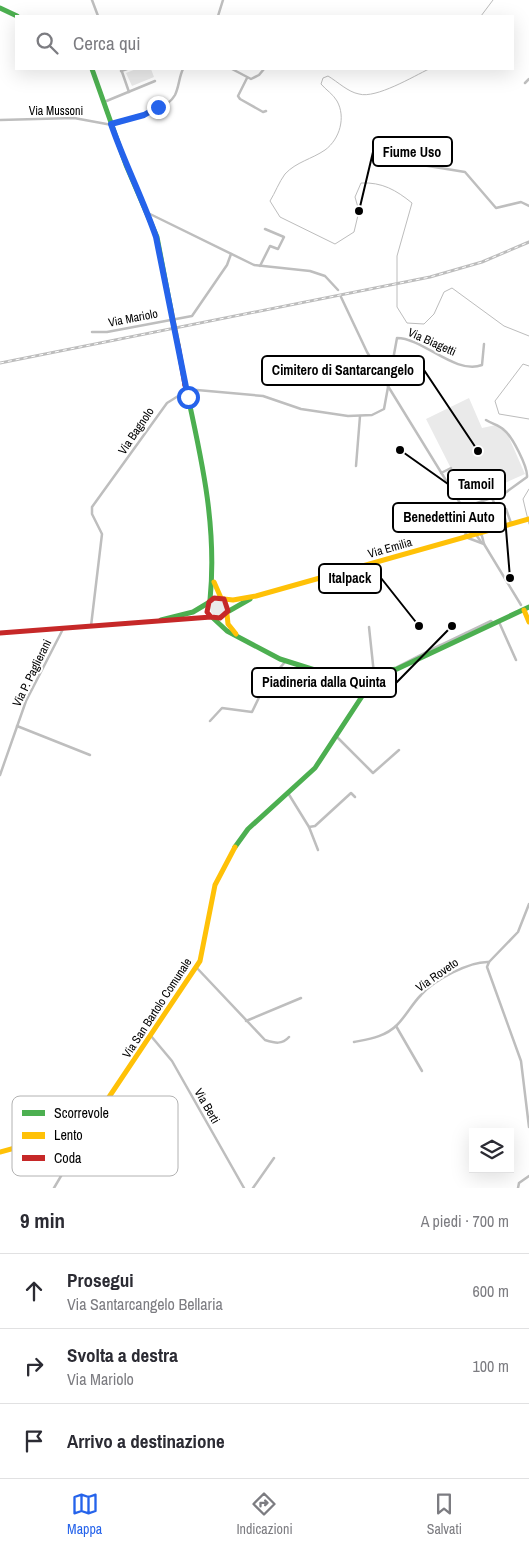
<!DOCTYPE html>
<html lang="it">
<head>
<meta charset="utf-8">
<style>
	body { margin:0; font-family:"Archivo Narrow",sans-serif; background:#f7f7f7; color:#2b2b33 }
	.controls { position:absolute; right:15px; bottom:15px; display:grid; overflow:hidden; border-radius:0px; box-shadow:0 5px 20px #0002 }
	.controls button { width:45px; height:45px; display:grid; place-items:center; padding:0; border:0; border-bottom:1px solid #e1e1e2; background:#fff; color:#2b2b33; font:25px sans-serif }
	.stop { position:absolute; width:15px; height:15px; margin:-11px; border:4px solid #2563eb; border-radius:50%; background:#fff }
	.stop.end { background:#2563eb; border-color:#fff; box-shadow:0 1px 5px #0008 }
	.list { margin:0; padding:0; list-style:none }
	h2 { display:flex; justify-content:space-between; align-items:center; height:65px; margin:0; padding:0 20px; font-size:21px }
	h2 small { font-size:16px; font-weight:400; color:#7c7c81 }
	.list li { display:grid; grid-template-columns:32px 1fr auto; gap:15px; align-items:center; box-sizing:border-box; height:75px; padding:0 20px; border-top:1px solid #e1e1e2 }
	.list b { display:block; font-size:19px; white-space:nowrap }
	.list p { margin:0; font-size:16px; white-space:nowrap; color:#7c7c81 }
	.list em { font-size:16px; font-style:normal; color:#7c7c81 }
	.icon { flex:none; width:28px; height:28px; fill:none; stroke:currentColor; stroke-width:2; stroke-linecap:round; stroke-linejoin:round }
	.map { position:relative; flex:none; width:529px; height:1188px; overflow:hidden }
	.search { position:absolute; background:#fff; box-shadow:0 5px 20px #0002; left:15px; right:15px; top:15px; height:55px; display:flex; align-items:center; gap:12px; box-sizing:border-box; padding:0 18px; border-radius:0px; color:#7c7c81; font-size:19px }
	.sheet { height:290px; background:#fff }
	nav { display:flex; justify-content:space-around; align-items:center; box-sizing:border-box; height:70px; border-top:1px solid #e1e1e2; background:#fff; font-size:14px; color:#7c7c81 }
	nav a { display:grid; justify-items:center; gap:2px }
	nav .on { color:#2563eb }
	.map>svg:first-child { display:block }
	.green { fill:#eaeaea }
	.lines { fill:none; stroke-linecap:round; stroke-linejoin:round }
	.stream { stroke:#bcbcbc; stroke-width:1 }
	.street { stroke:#bebebe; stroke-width:2.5 }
	.fast { stroke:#4caf50; stroke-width:5 }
	.slow { stroke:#ffc107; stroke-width:5 }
	.jam { stroke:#c62828; stroke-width:5 }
	.rail-casing { stroke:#bdbdbd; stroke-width:3 }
	.rail { stroke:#fff; stroke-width:1; stroke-dasharray:4; stroke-linecap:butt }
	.slow-bridge { stroke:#ffc107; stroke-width:5 }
	.jam-bridge { stroke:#c62828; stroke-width:5 }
	.route { stroke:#2563eb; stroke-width:6 }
	.labels { text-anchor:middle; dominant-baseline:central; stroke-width:4; stroke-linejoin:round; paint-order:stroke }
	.street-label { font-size:12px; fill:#000; stroke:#fff }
	.key { fill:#fff; stroke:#b2b2b2; stroke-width:1 }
	.key-label { font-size:14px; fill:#000 }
	.leader { fill:none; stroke:#000; stroke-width:2 }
	.callout-dot { fill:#000; stroke:#fff; stroke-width:2 }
	.callout { fill:#fff; stroke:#000; stroke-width:2 }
	.callout-label { font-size:14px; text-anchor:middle; font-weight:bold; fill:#000 }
</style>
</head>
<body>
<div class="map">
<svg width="529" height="1188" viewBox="0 0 529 1188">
	<rect width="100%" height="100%" fill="#fff"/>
	<g class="green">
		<polygon points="136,69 151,69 154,77 132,86 126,73"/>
		<polygon points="469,398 482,428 496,425 507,433 525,474 467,500 426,419"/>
		<circle cx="218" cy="608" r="8"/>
	</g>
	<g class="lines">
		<g class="stream">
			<polyline points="481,16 493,0"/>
			<path d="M429,69C414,76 376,99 359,94C348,92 338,82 328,76L323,78L321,84C326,90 333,94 337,101C346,117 340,139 325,150C312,159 296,162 285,174C279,182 275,193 270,201L280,217L335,244L354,232L359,211L355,197L361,183C382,182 396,190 412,203L397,256V307L407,323L424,324L434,314L444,292L452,288L504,326L529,336"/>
			<polyline points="529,366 523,364 495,401 499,414 529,419"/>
			<polyline points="529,489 523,499 529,524"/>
		</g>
		<g class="street">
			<polyline points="92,0 98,16"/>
			<polyline points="218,16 223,0"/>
			<polyline points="121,69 129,92"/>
			<polyline points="232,69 251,79 259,75 264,69"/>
			<polyline points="121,71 127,69"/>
			<polyline points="247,78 238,96 240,99 263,112 266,111"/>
			<polyline points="525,83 529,79"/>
			<polyline points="104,102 155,81"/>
			<polyline points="0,120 74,118 112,125"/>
			<path d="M111,124C129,118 166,112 175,95C179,87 179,77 183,69"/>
			<polyline points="422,165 465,172 496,208 521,202 529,206"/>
			<polyline points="150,214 254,265 310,271 325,276 338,290"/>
			<polyline points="260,266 270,246 278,249 284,237 265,229"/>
			<polyline points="341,297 367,352 471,521 488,529"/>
			<polyline points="92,332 107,332 192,316 227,265 231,254"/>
			<polyline points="356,466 360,416"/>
			<polyline points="441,473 451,468"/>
			<polyline points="492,498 498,512 506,509 511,523"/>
			<path d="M463,508L505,493L527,477C528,467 512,436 504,430C499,425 492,424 486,420"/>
			<polyline points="471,521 473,530 481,542"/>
			<polyline points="473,524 482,536 484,544"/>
			<polyline points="465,535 471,525"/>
			<polyline points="468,538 484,544 521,605"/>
			<polyline points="499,622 516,660"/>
			<path d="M91,626L102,534L92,514V507L167,403L183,393L197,390L263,396L301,409L348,416L372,415L384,409L397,338C423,338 455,375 482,365L484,344"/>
			<polyline points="369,627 374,674"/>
			<polyline points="468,637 466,633 491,621 493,623"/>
			<polyline points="441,645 466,633"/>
			<polyline points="397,667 440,645"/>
			<polyline points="210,721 222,708 252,712 265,685 285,662"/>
			<polyline points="17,726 90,755"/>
			<polyline points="336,736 373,773 399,750"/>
			<polyline points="0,775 26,701 63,629"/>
			<polyline points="288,793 309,827 318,850"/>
			<polyline points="309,827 315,826 351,793 355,797"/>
			<polyline points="489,962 487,967 521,1061 529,1127"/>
			<path d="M196,967L265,1040C275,1043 282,1045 289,1037"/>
			<polyline points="246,1021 301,998"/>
			<polyline points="396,1026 422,1071"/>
			<polyline points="151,1036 172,1061 244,1188"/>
			<path d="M354,1042C369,1039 385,1037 397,1025C406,1016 412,1004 421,995C434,980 470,961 489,962L518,932L529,904"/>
			<polyline points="54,1188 94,1120"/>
			<polyline points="253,1188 274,1158"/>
			<polyline points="518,1188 519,1183 529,1176"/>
		</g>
		<g class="fast">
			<polyline points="0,8 17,16"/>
			<polyline points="92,69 126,165 157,237 171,310"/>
			<path d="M188,397C203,465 217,530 210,600"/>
			<polyline points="229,611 250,599"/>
			<polyline points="213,618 227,631 280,659 318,671 356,675 397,669 529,607"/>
			<polyline points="161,620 193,612 208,603"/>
			<polyline points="235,847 248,829 315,768 376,675"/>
		</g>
		<g class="slow">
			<polyline points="214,582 221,598"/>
			<polyline points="224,599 233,600 256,596 529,519"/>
			<polyline points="524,610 529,622"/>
			<polyline points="227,614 228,624 236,634"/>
			<polyline points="0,1152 62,1135 95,1118 200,961 215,885 235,847"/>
		</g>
		<g class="jam">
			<polyline points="178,345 185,385"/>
			<polyline points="0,633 211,617 220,618 228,611 224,599 214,598 209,602 207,612 211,617"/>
		</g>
		<g class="rail-casing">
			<polyline id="rail" points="0,363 430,277 482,262 529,242"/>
		</g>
		<use href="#rail" class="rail"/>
		<polyline class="slow-bridge" points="171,310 178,345"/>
		<polyline class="jam-bridge" points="185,385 188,397"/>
	</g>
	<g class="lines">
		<path class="route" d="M158,107L144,115L111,124C124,162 143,199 156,237L188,397"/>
	</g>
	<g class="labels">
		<g class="street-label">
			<text x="56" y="111">Via Mussoni</text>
			<text transform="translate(133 318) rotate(-11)">Via Mariolo</text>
			<text transform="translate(432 342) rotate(24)">Via Biagetti</text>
			<text transform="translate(136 431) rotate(-56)">Via Bagnolo</text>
			<text transform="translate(390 548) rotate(-16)">Via Emilia</text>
			<text transform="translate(32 673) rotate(-64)">Via P. Paglierani</text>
			<text transform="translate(437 975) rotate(-35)">Via Roveto</text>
			<text transform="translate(157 1008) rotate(-57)">Via San Bartolo Comunale</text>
			<text transform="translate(207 1106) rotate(60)">Via Berti</text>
		</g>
	</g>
	<rect x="12" y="1096" width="166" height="80" rx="8" class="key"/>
	<rect x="22" y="1110" width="23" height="6" fill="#4caf50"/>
	<rect x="22" y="1132" width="23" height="7" fill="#ffc107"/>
	<rect x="22" y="1155" width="23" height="6" fill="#c62828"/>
	<g class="key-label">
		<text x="54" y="1118">Scorrevole</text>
		<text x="54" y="1140">Lento</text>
		<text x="54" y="1163">Coda</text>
	</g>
	<path class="leader" d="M359 211L373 152M478 451L424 370M400 450L448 484M510 578L505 517M419 626L381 578M452 626L396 683"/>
	<g class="callout-dot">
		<circle cx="359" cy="211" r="5"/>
		<circle cx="478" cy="451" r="5"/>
		<circle cx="400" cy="450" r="5"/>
		<circle cx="510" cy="578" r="5"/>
		<circle cx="419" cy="626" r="5"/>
		<circle cx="452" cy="626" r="5"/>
	</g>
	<g class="callout">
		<rect x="373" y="137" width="79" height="29" rx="5"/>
		<rect x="262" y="356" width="162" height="29" rx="5"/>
		<rect x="448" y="470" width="57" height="29" rx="5"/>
		<rect x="393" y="503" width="112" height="29" rx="5"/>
		<rect x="319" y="564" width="62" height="29" rx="5"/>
		<rect x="252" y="668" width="144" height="29" rx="5"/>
	</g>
	<g class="callout-label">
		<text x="412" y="157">Fiume Uso</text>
		<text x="343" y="375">Cimitero di Santarcangelo</text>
		<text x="476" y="489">Tamoil</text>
		<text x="449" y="522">Benedettini Auto</text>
		<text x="350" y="583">Italpack</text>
		<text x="324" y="687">Piadineria dalla Quinta</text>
	</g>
</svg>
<div class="controls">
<button><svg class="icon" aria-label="layers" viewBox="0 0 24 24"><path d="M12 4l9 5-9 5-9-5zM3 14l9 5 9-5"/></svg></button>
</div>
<div class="stop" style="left:188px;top:397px"></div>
<div class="stop end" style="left:158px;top:107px"></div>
<div class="search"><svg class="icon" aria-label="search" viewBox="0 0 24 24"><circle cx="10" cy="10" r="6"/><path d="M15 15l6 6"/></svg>Cerca qui</div>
</div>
<section class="sheet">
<h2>9 min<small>A piedi · 700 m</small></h2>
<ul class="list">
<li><svg class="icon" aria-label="ahead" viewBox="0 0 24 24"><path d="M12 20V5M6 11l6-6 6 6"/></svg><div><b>Prosegui</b><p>Via Santarcangelo Bellaria</p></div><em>600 m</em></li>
<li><svg class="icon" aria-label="right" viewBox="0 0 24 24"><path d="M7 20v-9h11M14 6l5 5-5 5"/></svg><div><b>Svolta a destra</b><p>Via Mariolo</p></div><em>100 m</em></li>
<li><svg class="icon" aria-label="arrive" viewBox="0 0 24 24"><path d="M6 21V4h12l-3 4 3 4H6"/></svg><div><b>Arrivo a destinazione</b></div></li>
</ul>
</section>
<nav>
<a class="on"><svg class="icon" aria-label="map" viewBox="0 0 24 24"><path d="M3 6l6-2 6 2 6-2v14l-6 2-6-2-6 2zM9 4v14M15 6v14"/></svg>Mappa</a>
<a><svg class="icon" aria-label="directions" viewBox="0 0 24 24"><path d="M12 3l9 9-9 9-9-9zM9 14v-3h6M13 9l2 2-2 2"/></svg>Indicazioni</a>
<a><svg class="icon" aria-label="saved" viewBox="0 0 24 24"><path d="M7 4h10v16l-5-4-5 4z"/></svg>Salvati</a>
</nav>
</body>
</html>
